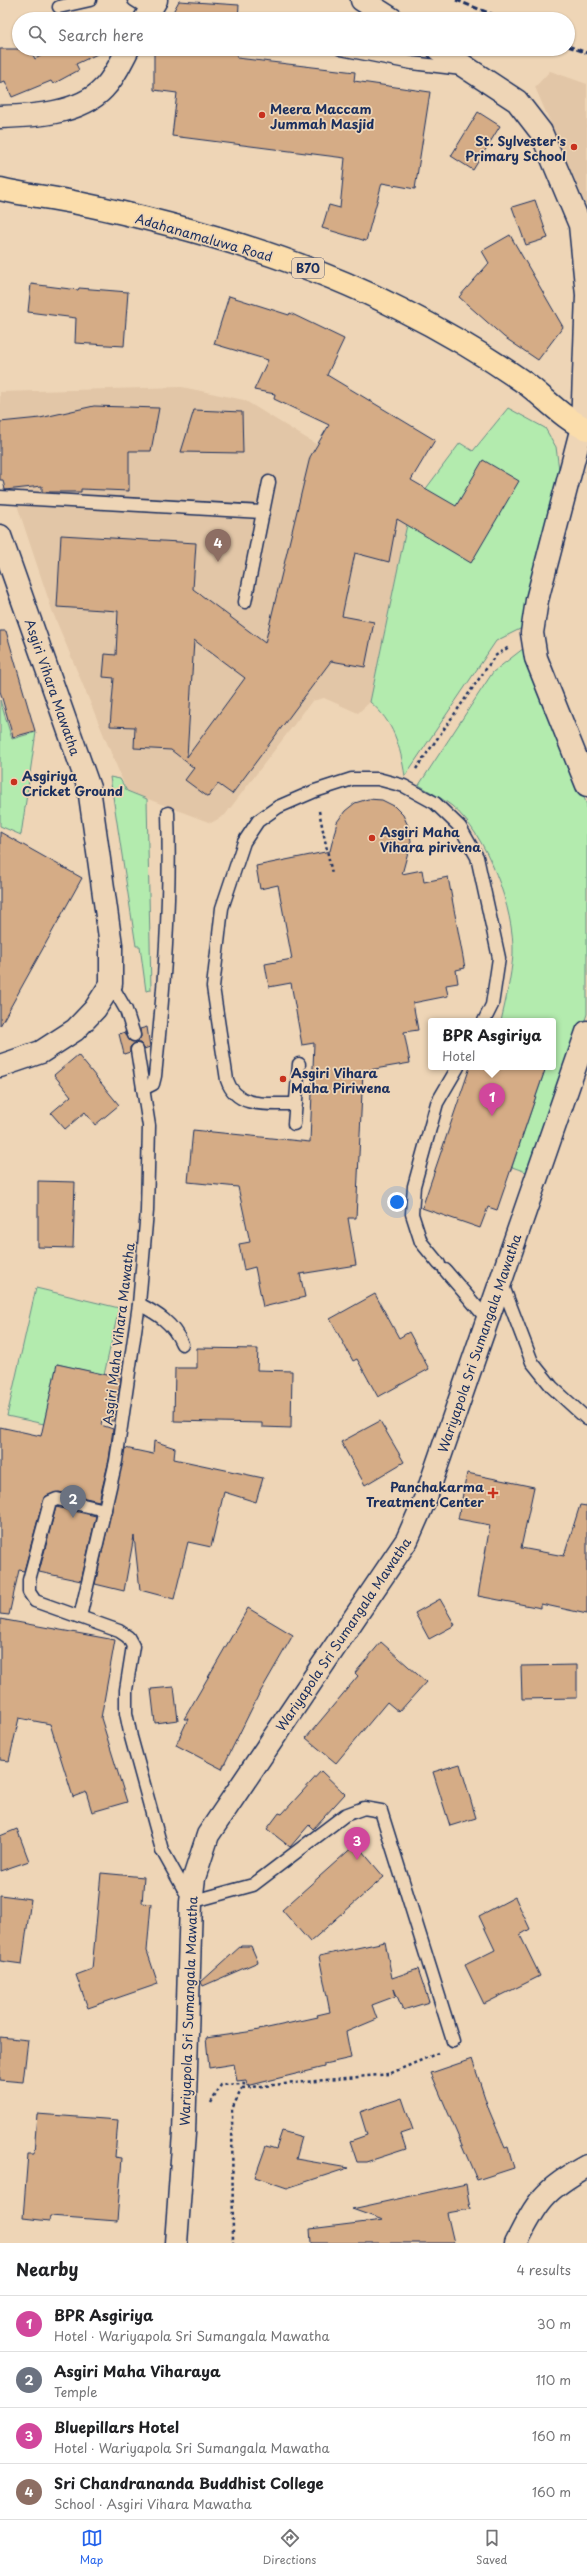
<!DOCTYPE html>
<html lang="en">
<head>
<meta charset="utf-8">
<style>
	body { margin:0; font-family:"Playpen Sans",sans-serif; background:#f2f2f2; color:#202124 }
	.you { position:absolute; left:397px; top:1202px; width:14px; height:14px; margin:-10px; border:3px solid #fff; border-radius:50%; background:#1a73e8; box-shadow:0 0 0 6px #1a73e833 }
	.badge { display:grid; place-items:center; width:26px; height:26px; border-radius:50%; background:#2563eb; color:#fff; font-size:13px; font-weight:700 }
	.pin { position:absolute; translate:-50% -33px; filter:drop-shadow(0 1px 2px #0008) }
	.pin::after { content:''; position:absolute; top:21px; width:14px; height:12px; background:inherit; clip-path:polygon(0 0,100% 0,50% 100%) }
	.popup { position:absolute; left:428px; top:1018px; width:128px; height:52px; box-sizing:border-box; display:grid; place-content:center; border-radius:4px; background:#fff; filter:drop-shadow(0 1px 3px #0005); font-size:13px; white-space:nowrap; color:#757577 }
	.popup b { font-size:15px; color:#202124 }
	.popup::after { content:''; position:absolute; left:50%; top:100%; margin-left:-8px; border:8px solid transparent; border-top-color:#fff }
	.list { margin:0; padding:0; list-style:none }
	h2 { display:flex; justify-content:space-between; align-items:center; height:52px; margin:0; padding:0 16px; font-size:17px }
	h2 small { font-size:13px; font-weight:400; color:#757577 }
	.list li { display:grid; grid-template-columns:26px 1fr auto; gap:12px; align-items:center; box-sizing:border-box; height:56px; padding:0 16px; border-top:1px solid #e0e0e0 }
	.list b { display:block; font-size:15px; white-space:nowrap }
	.list p { margin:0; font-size:13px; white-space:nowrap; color:#757577 }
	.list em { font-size:13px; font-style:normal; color:#757577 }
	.icon { flex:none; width:22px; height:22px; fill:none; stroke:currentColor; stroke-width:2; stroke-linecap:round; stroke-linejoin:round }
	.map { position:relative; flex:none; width:587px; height:2243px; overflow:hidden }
	.search { position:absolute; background:#fff; box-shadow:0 1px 3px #0004; left:12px; right:12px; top:12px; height:44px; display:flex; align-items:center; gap:10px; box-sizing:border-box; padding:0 14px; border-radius:22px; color:#757577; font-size:15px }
	.sheet { height:276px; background:#fff }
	nav { display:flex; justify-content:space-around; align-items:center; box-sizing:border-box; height:56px; border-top:1px solid #e0e0e0; background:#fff; font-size:11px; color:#757577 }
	nav a { display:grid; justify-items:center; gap:2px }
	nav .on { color:#2563eb }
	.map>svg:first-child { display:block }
	.built { fill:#e2c6a7 }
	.green { fill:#b3ebae; stroke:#678d86 }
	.building { fill:#d5ac86; stroke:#1b2f5e; fill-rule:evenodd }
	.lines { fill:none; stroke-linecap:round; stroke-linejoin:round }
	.lane-casing { stroke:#1b2f5e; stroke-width:15 }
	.street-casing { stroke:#1b2f5e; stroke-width:25 }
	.secondary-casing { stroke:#1b2f5e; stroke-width:25 }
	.primary-casing { stroke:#1b2f5e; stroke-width:25 }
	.path { stroke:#1b2f5e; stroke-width:2.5; stroke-dasharray:3 3; stroke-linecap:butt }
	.lane { stroke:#eed5b6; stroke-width:12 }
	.street { stroke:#eed5b6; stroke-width:22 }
	.secondary { stroke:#eed5b6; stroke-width:22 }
	.primary { stroke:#fbddab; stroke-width:22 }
	.rail { stroke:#1b2f5e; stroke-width:3; stroke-dasharray:6 3; stroke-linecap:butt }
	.poi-dot { fill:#c8321e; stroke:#eed5b6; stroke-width:1.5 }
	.labels { text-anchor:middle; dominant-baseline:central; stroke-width:3.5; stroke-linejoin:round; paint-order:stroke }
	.shield { fill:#eed5b6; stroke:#5a6178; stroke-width:1 }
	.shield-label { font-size:12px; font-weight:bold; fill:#1b2f5e }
	.poi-label { font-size:13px; font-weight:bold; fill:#1b2f5e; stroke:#eed5b6; text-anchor:start }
	.street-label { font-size:13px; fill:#1b2f5e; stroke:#eed5b6 }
</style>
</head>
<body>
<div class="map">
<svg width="587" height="2243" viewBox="0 0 587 2243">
	<rect width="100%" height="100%" fill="#eed5b6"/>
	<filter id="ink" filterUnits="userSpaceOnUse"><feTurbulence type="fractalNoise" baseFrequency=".025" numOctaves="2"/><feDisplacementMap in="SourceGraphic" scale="8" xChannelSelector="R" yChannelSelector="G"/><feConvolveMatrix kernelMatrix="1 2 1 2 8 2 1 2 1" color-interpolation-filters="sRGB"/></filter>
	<g filter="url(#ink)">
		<g class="built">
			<polygon points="550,71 587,84 587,208 535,87"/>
			<polygon points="182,387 244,400 402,497 410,510 370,702 358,713 324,698 312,701 225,815 211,823 127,791 53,613 0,454 0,392"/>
		</g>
		<g class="green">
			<path d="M508,408L545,428L556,447L560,477L526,626L496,641L405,776C400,746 394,722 370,702L410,510L460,443L473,451Z"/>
			<path d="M524,648L587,805V1014L532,1174L512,1167L546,1067H553V1021H501C506,1000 511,977 513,955C515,910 487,835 452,806C442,798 430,792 419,785L493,672Z"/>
			<polygon points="0,700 12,739 36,732 21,835 0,826"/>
			<polygon points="110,777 120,779 127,791 147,799 151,990 146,991 140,946 136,946"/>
			<polygon points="36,1288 119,1308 104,1375 57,1364 44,1424 7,1416"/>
		</g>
		<g class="building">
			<polygon points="179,1 239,5 238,19 169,19"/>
			<polygon points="0,49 30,49 35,59 54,49 108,49 76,64 79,70 53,84 51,81 12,97 5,81 0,83"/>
			<polygon points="154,49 237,49 237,58 355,72 354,81 430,92 415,189 382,183 366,241 322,228 329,205 340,208 345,158 172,136 177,93 154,90"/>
			<polygon points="478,112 500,126 473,170 451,156"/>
			<polygon points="535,200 548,238 526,245 512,207"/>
			<polygon points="510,235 563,327 538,360 504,337 459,297 489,263 482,251"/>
			<polygon points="31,284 78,290 79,288 128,292 124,346 75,343 76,318 28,312"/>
			<path d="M229,296L289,315L290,313L344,339L327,375L435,440L411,480L456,506L483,460L519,481L471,563L397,519L389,562L355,553L342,616L374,622L365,667L331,661L232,794L218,784L208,797L185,780L194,768L171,750L134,748L135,727L110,726L114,678L103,677L105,654L116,655L118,611L57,607L61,535L196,543L193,589L265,643L310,457L329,425L274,399L275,394L254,390L268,360L214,344ZM194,640L245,678L187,757Z"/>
			<polygon points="94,406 159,408 151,451 129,451 129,491 81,489 81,492 42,492 42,486 5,490 3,480 0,480 0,422 40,418"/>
			<polygon points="194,410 242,412 243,453 181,452"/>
			<polygon points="0,631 6,631 35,731 13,737 0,691"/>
			<polygon points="368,799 382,800 394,806 403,815 409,828 411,841 402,874 422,870 424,882 448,877 465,968 456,970 458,983 446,985 448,996 413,1003 418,1030 404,1032 410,1063 363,1071 356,1218 348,1218 356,1265 300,1274 305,1297 263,1307 255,1267 244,1270 239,1244 250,1242 238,1187 188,1182 193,1130 310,1142 314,1043 302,1045 291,983 269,987 265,964 292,959 278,885 260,889 256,866 330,851 337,822 345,811 355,803"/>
			<polygon points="0,832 82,878 0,1026"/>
			<polygon points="147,1027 150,1047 144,1049 140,1043 135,1043 130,1047 130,1052 124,1054 119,1034 125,1032 129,1040 136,1042 141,1037 140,1029"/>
			<polygon points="78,1055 119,1105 95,1125 85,1112 65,1129 51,1113 71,1096 54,1075"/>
			<polygon points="470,1067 546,1067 497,1210 488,1207 480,1228 422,1208"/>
			<polygon points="38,1181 75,1182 73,1248 38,1247"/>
			<polygon points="375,1294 399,1338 409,1332 429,1369 378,1397 357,1359 353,1361 330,1319"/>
			<polygon points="197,1348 258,1349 257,1370 292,1371 291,1428 262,1427 262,1423 174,1421 175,1368 197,1368"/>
			<polygon points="57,1364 121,1378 114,1421 102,1420 101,1425 113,1429 109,1460 99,1501 59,1492 44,1497 24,1571 19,1570 9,1615 0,1614 0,1427 41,1436"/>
			<polygon points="380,1421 404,1462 365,1485 341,1442"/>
			<polygon points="154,1441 175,1448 174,1459 263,1478 256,1502 224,1492 211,1547 188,1542 174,1599 140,1590 134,1536 124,1591 95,1584 125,1448 153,1454"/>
			<polygon points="467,1473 534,1487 521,1548 564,1556 580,1505 587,1506 587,1614 541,1604 541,1608 478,1596 490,1525 458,1519"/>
			<polygon points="56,1507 96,1516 81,1581 39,1572"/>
			<polygon points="440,1599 455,1625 429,1639 415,1613"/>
			<polygon points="248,1608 293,1635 258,1696 222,1769 176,1745 188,1719 184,1719"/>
			<polygon points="0,1619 115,1640 101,1718 127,1802 92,1812 86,1792 73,1797 50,1724 19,1718 9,1761 0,1760"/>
			<polygon points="381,1642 426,1682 399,1712 387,1702 336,1763 306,1738 358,1676 355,1673"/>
			<polygon points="577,1665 577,1698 522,1699 521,1666"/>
			<polygon points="174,1687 178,1720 155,1723 151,1689"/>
			<polygon points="460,1764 476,1818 450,1826 433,1772"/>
			<polygon points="321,1771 345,1794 313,1829 309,1825 290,1847 267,1829 279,1813 282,1814"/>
			<polygon points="17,1829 29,1861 0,1871 0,1836"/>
			<polygon points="356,1844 384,1877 310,1942 282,1910"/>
			<polygon points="101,1873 144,1877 142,1903 151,1904 147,1951 158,1984 88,2008 76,1975 92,1969"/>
			<polygon points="0,1895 31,1899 22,1964 0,1961"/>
			<polygon points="515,1897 530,1929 520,1935 540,1976 484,2004 465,1965 495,1950 479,1916"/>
			<polygon points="385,1942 392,1978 418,1969 429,2002 403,2010 394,1989 396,1996 372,2005 377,2019 346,2032 351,2058 324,2064 324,2067 247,2086 246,2080 237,2081 234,2064 209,2068 206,2038 254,2031 318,2017 317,2015 330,2012 319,1956"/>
			<polygon points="241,1946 251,1946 258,1962 203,1986 201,1982"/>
			<polygon points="0,2037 28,2040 23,2082 0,2080"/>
			<polygon points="472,2059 489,2110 505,2148 508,2147 514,2168 477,2180 431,2073"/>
			<polygon points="402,2098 413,2130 401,2134 406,2149 366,2162 357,2162 350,2141 367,2135 360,2112"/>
			<polygon points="37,2114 118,2120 115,2157 122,2158 117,2221 50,2216 49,2221 23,2218 28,2154 34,2154"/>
			<polygon points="282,2131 302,2137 296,2159 348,2168 287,2188 255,2177 266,2146 276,2149"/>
			<polygon points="466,2184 470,2209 447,2213 454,2243 311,2243 310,2229 383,2220 352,2209"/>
		</g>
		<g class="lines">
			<g class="lane-casing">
				<g id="lane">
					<polyline points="134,0 150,10"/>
					<polyline points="59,7 90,0"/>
					<polyline points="341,49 412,63 462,69"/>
					<polyline points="0,497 263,512"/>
					<polyline points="245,602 269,482"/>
					<polyline points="111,984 126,1010 134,1035"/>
					<path d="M143,1089L153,1084L155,1076C164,988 171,901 168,813"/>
					<path d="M296,1104C270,1103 237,1110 227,1080L213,987L222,908L244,842L258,821L278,807L315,791L352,779H378L404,786L435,803L460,827L477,857L499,958L492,1005L484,1021"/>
					<polyline points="294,1124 299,1064"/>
					<polyline points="439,1264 421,1242 412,1214 414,1186 437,1103 458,1067"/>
					<polyline points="445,1270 487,1319"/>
					<polyline points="501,1281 532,1362 552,1387 587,1419"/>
					<path d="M139,1304C158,1314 173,1323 182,1344"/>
					<polyline points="105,1510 57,1499 50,1502 29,1580 29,1592 35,1601 119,1631 128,1637 133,1646 126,1690 126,1713 131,1737 162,1850 191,1902 253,1885 345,1815 364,1808 381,1811 453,2041"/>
					<polyline points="80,1617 116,1461 139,1304 147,1211 149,1126 137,1050"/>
				</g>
			</g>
			<g class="street-casing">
				<g id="street">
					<polyline points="0,536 89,788 111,945 111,984 95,1009 75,1030 41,1052 0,1066"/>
					<path d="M516,2243C537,2201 545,2189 587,2166"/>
				</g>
			</g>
			<g class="secondary-casing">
				<g id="secondary">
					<polyline points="362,0 392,19"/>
					<polyline points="145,19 156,0"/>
					<polyline points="438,49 517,101 541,132 580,225 587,295 582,427 537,600 532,633 536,658 587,785"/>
					<path d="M0,117C33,116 80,114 104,88C115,77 121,62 128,49"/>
					<polyline points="176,2243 184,2133 191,1902 194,1878 208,1835 407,1540 426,1497 587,1032"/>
				</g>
			</g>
			<g class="primary-casing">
				<path id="primary" d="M0,189C24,195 49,197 73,202C184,225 299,257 400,309C442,330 486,356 525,383C543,396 566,421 587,429"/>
			</g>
			<g class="path">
				<polyline points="416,769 495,656 509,647"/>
				<polyline points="319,811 332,874"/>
				<polyline points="242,2088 389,2074 438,2053"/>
				<polyline points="211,2103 221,2085 244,2084 232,2109 233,2243"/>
			</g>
			<use href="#lane" class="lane"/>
			<use href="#street" class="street"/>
			<use href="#secondary" class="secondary"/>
			<use href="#primary" class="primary"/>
			<g class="rail">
				<polyline points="456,0 504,19"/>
				<polyline points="568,46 587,53"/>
			</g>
		</g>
	</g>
	<g class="poi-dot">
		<circle cx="262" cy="115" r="4"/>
		<circle cx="574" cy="147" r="4"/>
		<circle cx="14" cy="782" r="4"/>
		<circle cx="372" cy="838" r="4"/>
		<circle cx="283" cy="1079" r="4"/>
		<path d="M491 1487h4v4h4v4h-4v4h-4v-4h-4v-4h4z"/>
	</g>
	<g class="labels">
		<rect class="shield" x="292" y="258" width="32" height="20" rx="3"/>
		<g class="shield-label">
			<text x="308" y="268">B70</text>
		</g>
		<g class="poi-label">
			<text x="270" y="108">Meera Maccam<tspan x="270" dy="15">Jummah Masjid</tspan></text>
			<text x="566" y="140" text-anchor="end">St. Sylvester's<tspan x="566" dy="15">Primary School</tspan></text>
			<text x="22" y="775">Asgiriya<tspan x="22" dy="15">Cricket Ground</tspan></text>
			<text x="380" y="831">Asgiri Maha<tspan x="380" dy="15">Vihara pirivena</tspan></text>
			<text x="291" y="1072">Asgiri Vihara<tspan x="291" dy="15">Maha Piriwena</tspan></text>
			<text x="484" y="1486" text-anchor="end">Panchakarma<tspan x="484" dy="15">Treatment Center</tspan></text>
		</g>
		<g class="street-label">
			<text transform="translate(204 237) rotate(16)">Adahanamaluwa Road</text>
			<text transform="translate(53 687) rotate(71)">Asgiri Vihara Mawatha</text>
			<text transform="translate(118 1334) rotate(-83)">Asgiri Maha Vihara Mawatha</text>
			<text transform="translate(479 1343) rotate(-71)">Wariyapola Sri Sumangala Mawatha</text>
			<text transform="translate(343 1634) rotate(-56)">Wariyapola Sri Sumangala Mawatha</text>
			<text transform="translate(188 2011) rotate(-88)">Wariyapola Sri Sumangala Mawatha</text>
		</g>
	</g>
</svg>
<div class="you"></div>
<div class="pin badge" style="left:492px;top:1116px;background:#d1479c">1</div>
<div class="popup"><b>BPR Asgiriya</b>Hotel</div>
<div class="pin badge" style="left:73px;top:1518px;background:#6b7280">2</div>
<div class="pin badge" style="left:357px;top:1860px;background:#d1479c">3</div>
<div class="pin badge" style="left:218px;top:562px;background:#8d6e63">4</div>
<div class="search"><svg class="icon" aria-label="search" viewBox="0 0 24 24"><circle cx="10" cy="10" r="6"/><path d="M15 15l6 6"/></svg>Search here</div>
</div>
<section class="sheet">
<h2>Nearby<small>4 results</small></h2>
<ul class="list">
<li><span class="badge" style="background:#d1479c">1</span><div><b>BPR Asgiriya</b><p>Hotel · Wariyapola Sri Sumangala Mawatha</p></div><em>30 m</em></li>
<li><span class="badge" style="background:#6b7280">2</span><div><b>Asgiri Maha Viharaya</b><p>Temple</p></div><em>110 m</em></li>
<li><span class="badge" style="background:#d1479c">3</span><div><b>Bluepillars Hotel</b><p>Hotel · Wariyapola Sri Sumangala Mawatha</p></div><em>160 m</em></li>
<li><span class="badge" style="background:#8d6e63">4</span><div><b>Sri Chandrananda Buddhist College</b><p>School · Asgiri Vihara Mawatha</p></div><em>160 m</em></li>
</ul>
</section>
<nav>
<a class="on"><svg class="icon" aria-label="map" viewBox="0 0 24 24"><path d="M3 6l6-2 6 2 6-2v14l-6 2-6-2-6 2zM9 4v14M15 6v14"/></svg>Map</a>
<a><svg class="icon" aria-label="directions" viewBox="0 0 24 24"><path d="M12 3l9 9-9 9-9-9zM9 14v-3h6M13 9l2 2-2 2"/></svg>Directions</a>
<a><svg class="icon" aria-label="saved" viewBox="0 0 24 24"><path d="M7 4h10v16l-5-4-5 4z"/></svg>Saved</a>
</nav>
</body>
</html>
